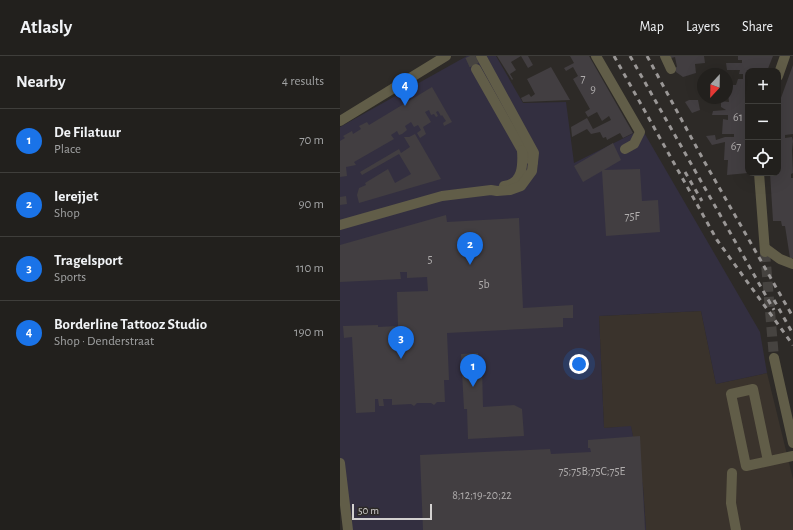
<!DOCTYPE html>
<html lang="en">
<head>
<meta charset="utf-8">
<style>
	body { margin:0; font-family:"Alegreya Sans",sans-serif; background:#2a2826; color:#f1f3f6 }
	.controls { position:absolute; right:12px; top:12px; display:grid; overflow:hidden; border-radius:8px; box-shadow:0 4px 16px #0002 }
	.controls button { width:36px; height:36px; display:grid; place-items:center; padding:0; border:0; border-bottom:1px solid #3f3e3b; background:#22201d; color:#f1f3f6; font:20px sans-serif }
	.compass { position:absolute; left:357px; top:12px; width:36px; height:36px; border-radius:50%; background:#22201d; box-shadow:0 4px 16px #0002; rotate:202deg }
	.scale { position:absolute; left:12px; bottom:10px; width:80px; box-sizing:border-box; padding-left:4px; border:2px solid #d3d1d0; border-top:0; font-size:11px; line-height:14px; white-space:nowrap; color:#d3d1d0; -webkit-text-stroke:3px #2d2a27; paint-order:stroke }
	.you { position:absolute; left:239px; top:308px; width:14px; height:14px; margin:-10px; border:3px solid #fff; border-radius:50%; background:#1a73e8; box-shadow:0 0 0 6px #1a73e833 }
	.badge { display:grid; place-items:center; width:26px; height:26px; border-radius:50%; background:#1a73e8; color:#fff; font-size:13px; font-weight:700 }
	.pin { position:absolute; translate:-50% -33px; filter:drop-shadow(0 1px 2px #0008) }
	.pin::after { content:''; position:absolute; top:21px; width:14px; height:12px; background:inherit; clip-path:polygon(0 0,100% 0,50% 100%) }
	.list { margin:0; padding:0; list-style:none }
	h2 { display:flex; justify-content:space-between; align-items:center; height:52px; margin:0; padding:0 16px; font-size:17px }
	h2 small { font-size:13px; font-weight:400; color:#a2a3a4 }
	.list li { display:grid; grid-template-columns:26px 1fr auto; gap:12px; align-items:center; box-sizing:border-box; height:64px; padding:0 16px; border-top:1px solid #3f3e3b }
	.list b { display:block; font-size:15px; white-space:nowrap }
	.list p { margin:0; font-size:13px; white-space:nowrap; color:#a2a3a4 }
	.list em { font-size:13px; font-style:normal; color:#a2a3a4 }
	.icon { flex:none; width:22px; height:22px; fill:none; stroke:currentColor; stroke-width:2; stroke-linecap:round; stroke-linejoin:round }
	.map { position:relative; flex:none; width:453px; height:474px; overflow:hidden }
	header { display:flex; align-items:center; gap:24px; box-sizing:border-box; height:56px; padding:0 20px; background:#22201d; border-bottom:1px solid #3f3e3b }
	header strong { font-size:19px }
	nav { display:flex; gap:22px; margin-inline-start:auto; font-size:14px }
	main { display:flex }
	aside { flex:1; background:#22201d }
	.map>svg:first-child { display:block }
	.built { fill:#3a332c }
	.industrial { fill:#332f40 }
	.building { fill:#423e41 }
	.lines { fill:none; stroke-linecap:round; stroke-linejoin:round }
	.minor-tunnel { stroke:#464340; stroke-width:10; stroke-dasharray:10 5; stroke-linecap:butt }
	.minor { stroke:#615d48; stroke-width:10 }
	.rail { stroke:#9a9796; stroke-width:3; stroke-dasharray:5 5; stroke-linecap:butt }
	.labels { text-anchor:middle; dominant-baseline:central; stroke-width:3; stroke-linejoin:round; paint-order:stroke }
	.number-label { font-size:12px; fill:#afacac }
</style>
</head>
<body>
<header>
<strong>Atlasly</strong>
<nav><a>Map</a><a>Layers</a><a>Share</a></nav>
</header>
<main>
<aside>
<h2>Nearby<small>4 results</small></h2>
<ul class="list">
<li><span class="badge">1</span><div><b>De Filatuur</b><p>Place</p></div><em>70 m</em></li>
<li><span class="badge">2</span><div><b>Ierejjet</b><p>Shop</p></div><em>90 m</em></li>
<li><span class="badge">3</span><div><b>Tragelsport</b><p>Sports</p></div><em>110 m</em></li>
<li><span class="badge">4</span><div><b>Borderline Tattooz Studio</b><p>Shop · Denderstraat</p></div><em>190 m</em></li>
</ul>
</aside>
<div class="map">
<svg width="453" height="474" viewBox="0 0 453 474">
	<rect width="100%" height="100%" fill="#2d2a27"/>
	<polygon class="built" points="361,255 376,328 427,317 453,423 453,474 306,474 303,431 291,371 264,372 259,260"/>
	<polygon class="industrial" points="127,0 156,0 183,47 226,46 234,107 302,73 420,276 427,317 376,328 361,255 259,260 264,372 291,370 303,431 306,474 7,474 0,432 0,71"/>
	<g class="building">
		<polygon points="157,0 181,0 171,6 176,14 170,18 173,23 172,24"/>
		<polygon points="181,0 188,0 193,9 188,12"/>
		<polygon points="230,0 249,0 293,77 283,82 280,77 267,84 266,81 263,82 260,76 251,78 247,73 232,81 231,71 247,62 253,73 271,64 269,60 262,65 257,56 248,61 245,56 250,53 233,23 238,20 233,11 226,15 224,12 234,7"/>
		<polygon points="331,0 364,0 365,7 355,8 356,17 343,21 336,16 334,12 337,11 335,1 331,2"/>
		<polygon points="398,0 433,0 427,15 408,15 408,117 387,119 388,104 384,104 385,86 372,89 366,80 375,79 376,84 385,81 394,81 394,78 382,78 383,63 388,64 388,59 372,59 373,55 386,54 381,51 381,45 389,46 387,29 396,29 398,23 403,23 403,18 399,18 400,14 387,14 386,7 402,7 402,4 398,4"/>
		<polygon points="453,9 453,78 445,79 445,82 452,81 453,85 452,94 453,117 451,118 451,122 453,122 453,202 450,202 445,170 442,170 441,165 433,165 430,117 438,117 438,50"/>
		<polygon points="211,11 230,44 183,46 181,42 189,38 191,41 195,38 187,23"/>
		<polygon points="92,31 112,66 104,70 103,67 106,65 102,59 101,60 98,55 96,56 98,60 96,61 94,58 91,59 89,54 85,56 91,66 83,71 86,78 80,82 77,77 81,74 78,69 74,71 71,66 65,70 67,74 62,78 59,79 57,75 51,79 54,83 14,106 16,109 6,111 7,120 0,121 0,85 5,82 3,80 12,75 13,78 21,73 19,70 27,66 29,69"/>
		<polygon points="349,44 358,44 360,54 352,57 345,46"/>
		<polygon points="75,78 101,123 19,147 17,139 19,132 26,129 25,127 48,113 55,127 71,118 59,98 22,119 20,116 59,93 61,97 70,91 64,81 69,81"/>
		<polygon points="273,87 281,104 264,114 300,113 302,145 318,144 320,176 266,180 262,115 243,126 234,110"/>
		<polygon points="6,140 7,148 0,149 0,141"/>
		<polygon points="106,159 107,166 179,162 183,252 233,249 233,262 223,262 223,271 107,277 109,324 104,324 105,346 97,346 94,349 91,347 77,347 74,350 71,348 52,349 52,343 43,343 44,350 39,350 38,343 35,343 35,356 16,357 12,281 4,282 3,270 38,269 38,271 58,270 57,236 88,235 87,221 67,222 67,216 60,216 61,223 0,226 0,189"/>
		<polygon points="138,297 139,311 142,311 143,351 174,349 182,353 184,380 128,383 127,353 124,353 121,298"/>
		<polygon points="300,380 305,474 83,474 80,399 210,393 211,398 251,396 250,392 248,392 248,384"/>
	</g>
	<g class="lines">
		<g class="minor-tunnel">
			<polyline points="130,0 136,13"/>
			<polyline points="425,196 434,302"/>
		</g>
		<g class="minor">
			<polyline points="256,0 300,76 294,88 285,93"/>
			<polyline points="325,0 331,13"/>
			<polyline points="136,13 182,94 193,106"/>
			<polyline points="438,20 445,0"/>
			<polyline points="0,65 106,0"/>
			<polyline points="419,117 425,196"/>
			<path d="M164,130C183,128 183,109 182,94"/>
			<polyline points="0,169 102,140 151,134 157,135 170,134 181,130 192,115 194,97 141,0"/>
			<polyline points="425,192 440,203 453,208"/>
			<polyline points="434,302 453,387"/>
			<polyline points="428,405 413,333 391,338 406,410 453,400"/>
			<polyline points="0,407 8,474"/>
			<polyline points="392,417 391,447 396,474"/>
		</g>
		<g class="rail">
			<polyline points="274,0 377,184 453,289"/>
			<polyline points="290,0 434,254"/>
			<polyline points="307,0 364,105 453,261"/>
			<polyline points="345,116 362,145"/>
			<polyline points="434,244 453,278"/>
		</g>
	</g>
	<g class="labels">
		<g class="number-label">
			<text x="243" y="22">7</text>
			<text x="253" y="33">9</text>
			<text x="398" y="61">61</text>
			<text x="396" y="90">67</text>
			<text x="292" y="160">75F</text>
			<text x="90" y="203">5</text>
			<text x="144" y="228">5b</text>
			<text x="252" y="415">75;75B;75C;75E</text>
			<text x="142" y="439">8;12;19-20;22</text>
		</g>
	</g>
</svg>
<div class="controls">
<button>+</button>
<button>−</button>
<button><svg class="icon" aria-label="locate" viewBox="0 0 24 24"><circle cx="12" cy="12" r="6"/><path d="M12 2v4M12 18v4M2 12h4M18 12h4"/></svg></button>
</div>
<svg class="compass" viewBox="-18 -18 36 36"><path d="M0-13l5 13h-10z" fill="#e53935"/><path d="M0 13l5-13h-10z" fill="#a2a3a4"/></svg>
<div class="scale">50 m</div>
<div class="you"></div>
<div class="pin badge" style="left:133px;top:331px">1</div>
<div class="pin badge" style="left:130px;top:209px">2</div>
<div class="pin badge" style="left:61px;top:303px">3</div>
<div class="pin badge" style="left:65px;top:50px">4</div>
</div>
</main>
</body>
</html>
